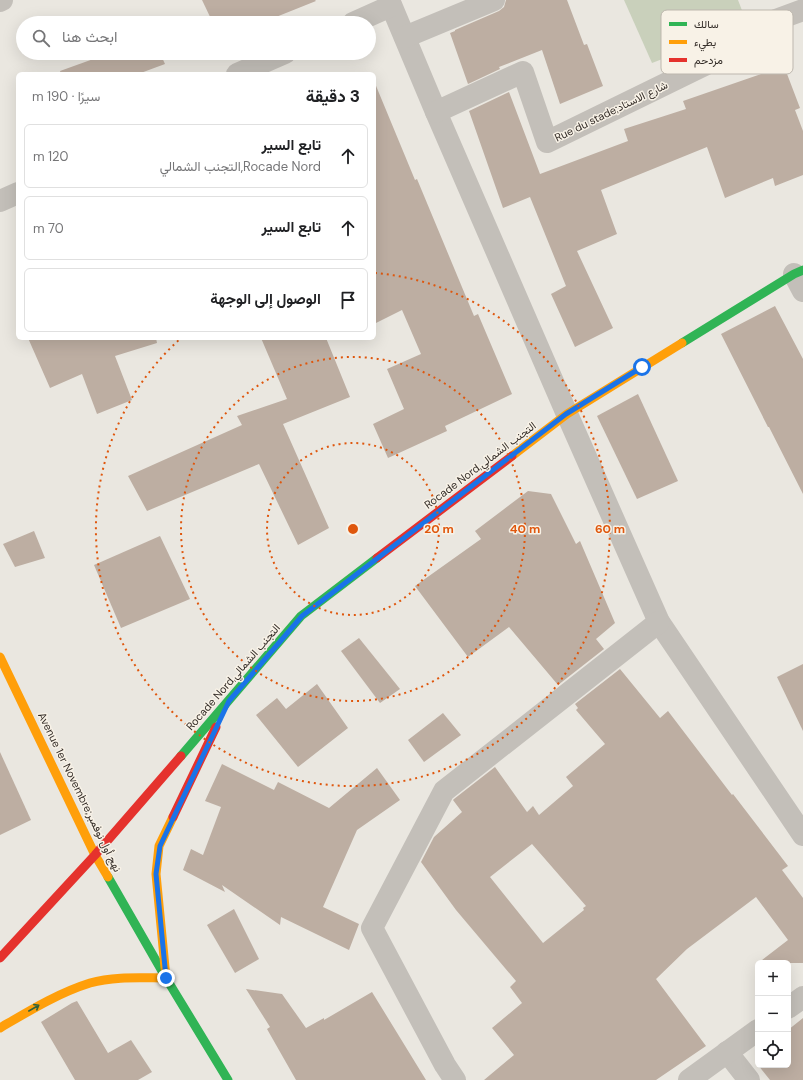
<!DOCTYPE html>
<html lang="ar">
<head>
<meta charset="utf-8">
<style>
	body { margin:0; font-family:"DM Sans",Vazirmatn,sans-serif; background:#f6f6f6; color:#202124; direction:rtl }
	.controls { position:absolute; right:12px; bottom:12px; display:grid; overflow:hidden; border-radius:6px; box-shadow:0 4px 16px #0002 }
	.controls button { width:36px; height:36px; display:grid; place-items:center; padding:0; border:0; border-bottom:1px solid #e0e0e0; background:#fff; color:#202124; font:20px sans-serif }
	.stop { position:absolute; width:12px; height:12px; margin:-9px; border:3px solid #1a73e8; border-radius:50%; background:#fff }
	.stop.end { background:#1a73e8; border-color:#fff; box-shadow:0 1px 4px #0008 }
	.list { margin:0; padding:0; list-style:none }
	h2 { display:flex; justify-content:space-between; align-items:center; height:52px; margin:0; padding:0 16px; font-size:17px }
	h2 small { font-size:13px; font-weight:400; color:#757577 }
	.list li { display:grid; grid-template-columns:26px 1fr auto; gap:12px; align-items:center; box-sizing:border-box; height:64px; margin:0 8px 8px; padding:0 8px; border:1px solid #e0e0e0; border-radius:6px }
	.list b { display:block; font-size:15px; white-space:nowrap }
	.list p { margin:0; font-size:13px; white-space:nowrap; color:#757577 }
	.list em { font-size:13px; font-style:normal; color:#757577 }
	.icon { flex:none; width:22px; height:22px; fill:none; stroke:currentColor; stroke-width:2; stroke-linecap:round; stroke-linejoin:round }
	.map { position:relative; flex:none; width:803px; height:1080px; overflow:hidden; direction:ltr }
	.search { position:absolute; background:#fff; box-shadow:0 4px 16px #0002; left:16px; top:16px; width:360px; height:44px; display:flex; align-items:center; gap:10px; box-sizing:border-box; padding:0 14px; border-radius:22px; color:#757577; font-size:15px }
	.panel { position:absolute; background:#fff; box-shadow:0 4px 16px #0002; left:16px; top:72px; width:360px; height:268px; border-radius:6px; direction:rtl }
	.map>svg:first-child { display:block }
	.green { fill:#c9d0bb }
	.building { fill:#bdaea2; fill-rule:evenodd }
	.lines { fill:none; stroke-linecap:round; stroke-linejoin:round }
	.street { stroke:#c3bfb9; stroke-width:22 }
	.fast { stroke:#30b455; stroke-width:9 }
	.slow { stroke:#ff9f0a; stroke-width:9 }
	.jam { stroke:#e5322d; stroke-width:9 }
	.oneway { stroke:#32633a }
	.route { stroke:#1a73e8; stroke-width:5 }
	.ring { fill:none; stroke:#df570d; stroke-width:2; stroke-dasharray:2 4 }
	.labels { text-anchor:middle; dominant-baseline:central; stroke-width:3; stroke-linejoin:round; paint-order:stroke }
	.street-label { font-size:11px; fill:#342d28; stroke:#f8f2e7 }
	.key { fill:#f8f2e7; stroke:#bdb7ae; stroke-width:1 }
	.key-label { font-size:11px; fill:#342d28 }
	.centre { fill:#df570d; stroke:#f8f2e7; stroke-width:2 }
	.ring-label { font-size:12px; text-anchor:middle; font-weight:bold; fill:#df570d; stroke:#f8f2e7; stroke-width:3; stroke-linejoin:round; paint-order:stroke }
</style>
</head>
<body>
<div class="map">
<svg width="803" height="1080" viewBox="0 0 803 1080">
	<rect width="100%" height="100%" fill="#eae7e0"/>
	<polygon class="green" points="624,0 738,0 748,26 652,63"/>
	<g class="building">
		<polygon points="202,0 315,0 316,1 261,23 213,23"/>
		<polygon points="506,0 567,0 584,45 587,44 603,86 560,104 542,50 499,67 500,69 468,84 450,33 455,31 455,30 499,11 504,7"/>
		<polygon points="110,53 160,53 165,64 138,74 61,74 60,71"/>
		<polygon points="784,66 800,108 795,110 803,131 803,175 775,186 773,178 725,198 707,147 601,190 617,234 577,251 613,328 575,347 551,294 566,286 530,197 503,208 469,111 509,92 540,174 628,141 624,129 686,109 683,101"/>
		<polygon points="374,81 415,180 417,179 474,316 478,314 512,394 445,426 447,431 388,458 373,424 404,409 387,369 421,354 402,310 374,324"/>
		<polygon points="775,306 803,359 803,494 769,427 768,427 721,334"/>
		<polygon points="28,338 156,338 157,343 115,356 132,400 97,414 82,374 50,388"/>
		<polygon points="261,338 326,338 350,397 283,424 329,528 298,545 259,464 147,511 128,476 242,425 237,416 287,399"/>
		<polygon points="638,394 678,481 637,499 597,416"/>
		<polygon points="528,491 551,494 576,544 580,541 615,623 596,639 604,649 558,685 509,627 468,657 415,586 481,539 475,531"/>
		<polygon points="34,531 45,558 15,567 3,544"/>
		<polygon points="160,536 190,599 121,628 94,565"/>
		<polygon points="359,638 400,689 380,703 341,651"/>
		<polygon points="803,664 803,731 777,677"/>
		<path d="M620,669L660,718L668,711L732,795L733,794L788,866L782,870L803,898V963H758L788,940L756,897L687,949L656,979L706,1046L656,1080H484L514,1055L492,1028L522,1003L510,987L516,981L456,910L421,862L434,837L462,812L453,800L454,799L495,767L527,812L533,806L539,815L573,786L566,777L605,744L576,710L578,708L575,704ZM532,844L586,906L583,908L584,910L543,943L490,877Z"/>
		<polygon points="317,684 348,728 298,767 256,715 277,698 286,709"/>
		<polygon points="443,713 461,735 424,762 408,740"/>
		<polygon points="0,752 31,820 0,835"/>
		<polygon points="222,764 274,790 278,782 329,808 377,768 400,800 357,830 323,907 359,924 349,950 281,917 280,925 222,885 225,892 183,870 191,849 203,855 221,807 205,801"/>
		<polygon points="234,909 259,959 235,973 207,925"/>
		<polygon points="246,989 282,994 306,1028 324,1018 324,1020 372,992 426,1080 296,1080 267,1029 270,1027"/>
		<polygon points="77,1001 108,1053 131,1040 152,1072 138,1080 75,1080 41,1022 72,1003"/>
		<polygon points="803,1018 803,1080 770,1080 758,1065 788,1065 788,1030"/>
	</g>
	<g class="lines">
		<g class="street">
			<polyline points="389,0 436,112 567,414 659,622 803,835"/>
			<polyline points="0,1 2,0"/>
			<polyline points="353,23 391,6"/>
			<polyline points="405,37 494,0"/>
			<polyline points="237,74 285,53"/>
			<polyline points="436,112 523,72 547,142 735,50 773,21 803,10"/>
			<polyline points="0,201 18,193"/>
			<polyline points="794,274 803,291"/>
			<polyline points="788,1008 803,997"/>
			<polyline points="727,1052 749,1080"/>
			<polyline points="455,1080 445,1065 372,928 444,791 659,622"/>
			<polyline points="689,1080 758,1030"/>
		</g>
		<g class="fast">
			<polyline points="682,343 794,274 803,270"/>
			<polyline points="181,756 301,616 377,558"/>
			<polyline points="108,877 166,978 228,1080"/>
		</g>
		<g class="slow">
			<polyline points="512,456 567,414 682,343"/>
			<polyline points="0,657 95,855 108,877"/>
			<path d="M0,1028C29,1011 58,993 90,983C114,976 141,978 166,978L156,874L159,846L173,817"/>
		</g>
		<g class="jam">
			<polyline points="377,558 512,456"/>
			<polyline points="173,817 216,727"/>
			<polyline points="0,958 95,855 181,756"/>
		</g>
	</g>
	<defs><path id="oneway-shaft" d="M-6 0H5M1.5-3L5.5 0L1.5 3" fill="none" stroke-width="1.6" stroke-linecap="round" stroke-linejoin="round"/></defs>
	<use class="oneway" href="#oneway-shaft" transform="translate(34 1008) rotate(-30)"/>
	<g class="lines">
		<polyline class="route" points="166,978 156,874 160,846 229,701 302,616 566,414 642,367"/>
	</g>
	<g class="ring">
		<circle cx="353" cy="529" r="86"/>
		<circle cx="353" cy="529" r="172"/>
		<path d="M375 273A257 257 0 1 1 181 338"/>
	</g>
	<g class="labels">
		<g class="street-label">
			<text transform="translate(611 111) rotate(-26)">Rue du stade;شارع الاستاد</text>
			<text transform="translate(480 465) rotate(-37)">Rocade Nord,التجنب الشمالي</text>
			<text transform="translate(233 677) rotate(-49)">Rocade Nord,التجنب الشمالي</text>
			<text transform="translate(80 792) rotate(64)">Avenue 1er Novembre;نهج أول نوفمبر</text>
		</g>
	</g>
	<rect x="661" y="10" width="132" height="64" rx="6" class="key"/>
	<rect x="669" y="22" width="18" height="4" fill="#30b455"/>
	<rect x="669" y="40" width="18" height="4" fill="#ff9f0a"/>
	<rect x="669" y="58" width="18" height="4" fill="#e5322d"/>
	<g class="key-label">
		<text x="694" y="28">سالك</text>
		<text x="694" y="46">بطيء</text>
		<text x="694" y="64">مزدحم</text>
	</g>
	<circle cx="353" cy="529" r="6" class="centre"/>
	<g class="ring-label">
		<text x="439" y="533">20 m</text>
		<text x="525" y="533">40 m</text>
		<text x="610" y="533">60 m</text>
	</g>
</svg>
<div class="controls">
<button>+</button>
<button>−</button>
<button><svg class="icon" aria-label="locate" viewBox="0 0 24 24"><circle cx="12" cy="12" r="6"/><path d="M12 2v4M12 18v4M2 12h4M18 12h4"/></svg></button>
</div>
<div class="stop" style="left:642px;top:367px"></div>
<div class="stop end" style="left:166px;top:978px"></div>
<div class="search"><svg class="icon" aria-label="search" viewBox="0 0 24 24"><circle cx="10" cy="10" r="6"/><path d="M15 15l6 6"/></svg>ابحث هنا</div>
<section class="panel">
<h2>3 دقيقة<small>سيرًا · 190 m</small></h2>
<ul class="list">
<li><svg class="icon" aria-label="ahead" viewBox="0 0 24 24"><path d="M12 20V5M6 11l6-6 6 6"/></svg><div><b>تابع السير</b><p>Rocade Nord,التجنب الشمالي</p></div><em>120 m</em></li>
<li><svg class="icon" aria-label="ahead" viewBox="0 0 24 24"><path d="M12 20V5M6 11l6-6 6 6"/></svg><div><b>تابع السير</b></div><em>70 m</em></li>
<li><svg class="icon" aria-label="arrive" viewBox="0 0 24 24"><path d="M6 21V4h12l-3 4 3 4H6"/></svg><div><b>الوصول إلى الوجهة</b></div></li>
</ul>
</section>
</div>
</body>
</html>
